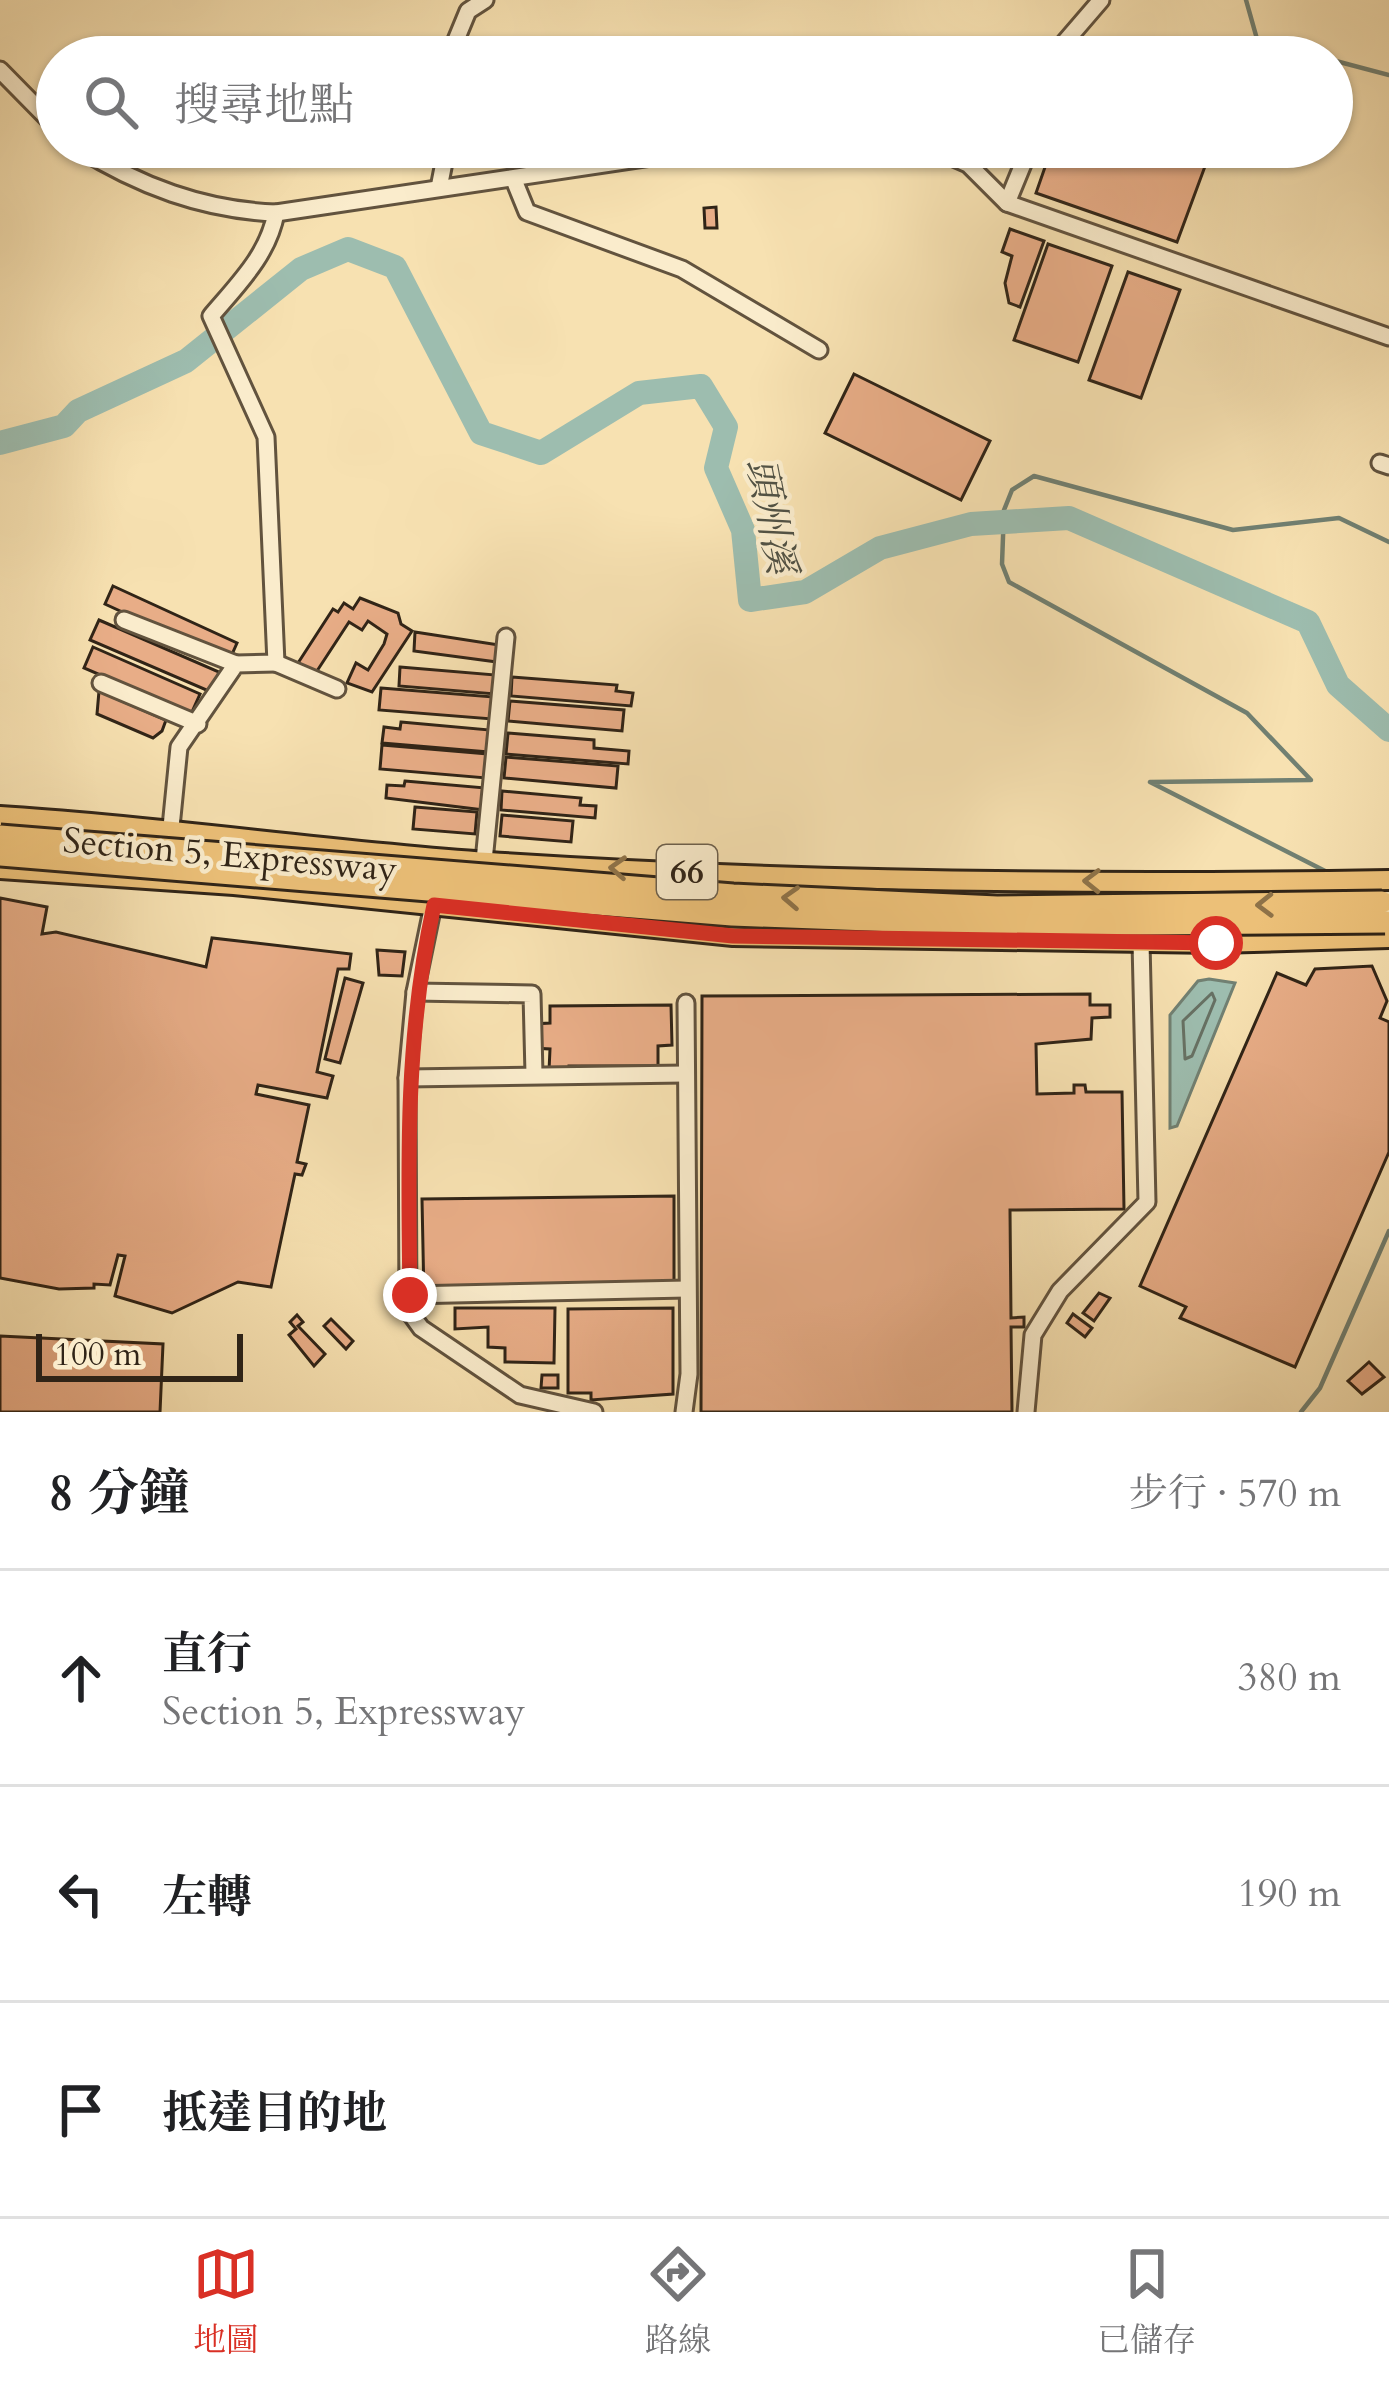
<!DOCTYPE html>
<html lang="zh-TW">
<head>
<meta charset="utf-8">
<style>
	body { margin:0; font-family:Cardo,"Noto Serif TC",serif; background:#f2f2f2; color:#202124 }
	.scale { position:absolute; left:36px; bottom:30px; width:207px; box-sizing:border-box; padding-left:12px; border:6px solid #302417; border-top:0; font-size:33px; line-height:42px; white-space:nowrap; color:#302417; -webkit-text-stroke:9px #faeccc; paint-order:stroke }
	.stop { position:absolute; width:36px; height:36px; margin:-27px; border:9px solid #d93025; border-radius:50%; background:#fff }
	.stop.end { background:#d93025; border-color:#fff; box-shadow:0 3px 12px #0008 }
	.list { margin:0; padding:0; list-style:none }
	h2 { display:flex; justify-content:space-between; align-items:center; height:156px; margin:0; padding:0 48px; font-size:51px }
	h2 small { font-size:39px; font-weight:400; color:#757577 }
	.list li { display:grid; grid-template-columns:78px 1fr auto; gap:36px; align-items:center; box-sizing:border-box; height:216px; padding:0 48px; border-top:3px solid #e0e0e0 }
	.list b { display:block; font-size:45px; white-space:nowrap }
	.list p { margin:0; font-size:39px; white-space:nowrap; color:#757577 }
	.list em { font-size:39px; font-style:normal; color:#757577 }
	.icon { flex:none; width:66px; height:66px; fill:none; stroke:currentColor; stroke-width:2; stroke-linecap:round; stroke-linejoin:round }
	.map { position:relative; flex:none; width:1389px; height:1412px; overflow:hidden }
	.search { position:absolute; background:#fff; box-shadow:0 3px 9px #0004; left:36px; right:36px; top:36px; height:132px; display:flex; align-items:center; gap:30px; box-sizing:border-box; padding:0 42px; border-radius:66px; color:#757577; font-size:45px }
	.sheet { height:804px; background:#fff }
	nav { display:flex; justify-content:space-around; align-items:center; box-sizing:border-box; height:168px; border-top:3px solid #e0e0e0; background:#fff; font-size:33px; color:#757577 }
	nav a { display:grid; justify-items:center; gap:6px }
	nav .on { color:#d93025 }
	.map>svg:first-child { display:block }
	.water { fill:#9dbdaf; stroke:#718072; stroke-width:3 }
	.lines { fill:none; stroke-linecap:round; stroke-linejoin:round }
	.shore { stroke:#667063; stroke-width:3 }
	.stream { stroke:#718072; stroke-width:4.5 }
	.river { stroke:#9dbdaf; stroke-width:24 }
	.building { fill:#e8ad87; stroke:#302417; stroke-width:3 }
	.minor-casing { stroke:#62533e; stroke-width:21 }
	.major-casing { stroke:#302417; stroke-width:24 }
	.minor { stroke:#faeccc; stroke-width:15 }
	.major { stroke:#ecc078; stroke-width:18 }
	.highway-bridge-casing { stroke:#302417; stroke-width:27; stroke-linecap:butt }
	.highway-bridge { stroke:#ecc078; stroke-width:21 }
	.oneway { stroke:#8e7248 }
	.route { stroke:#d93025; stroke-width:15 }
	.labels { text-anchor:middle; dominant-baseline:central; stroke-width:9; stroke-linejoin:round; paint-order:stroke }
	.shield { fill:#faeccc; stroke:#6d604d; stroke-width:3 }
	.shield-label { font-size:33px; font-weight:bold; fill:#302417 }
	.street-label { font-size:36px; fill:#302417; stroke:#faeccc }
	.water-label { font-size:39px; font-style:italic; fill:#515245; stroke:#faeccc }
</style>
</head>
<body>
<div class="map">
<svg width="1389" height="1412" viewBox="0 0 1389 1412">
	<rect width="100%" height="100%" fill="#f7e1b1"/>
	<filter id="stains"><feTurbulence type="fractalNoise" baseFrequency=".00167" numOctaves="4"/><feColorMatrix values="0 0 0 0 .2 0 0 0 0 .09 0 0 0 0 .02 0 0 0 .5 -.17"/></filter>
	<radialGradient id="worn" r=".72"><stop offset=".6" stop-color="#630" stop-opacity="0"/><stop offset="1" stop-color="#630" stop-opacity=".3"/></radialGradient>
	<polygon class="water" points="1209,979 1235,983 1177,1126 1170,1128 1170,1015 1198,981"/>
	<g class="lines">
		<polygon class="shore" points="1212,993 1215,1000 1192,1056 1185,1059 1183,1021"/>
		<g class="stream">
			<polyline points="1246,0 1257,39 1322,57"/>
			<polyline points="1332,60 1389,75"/>
			<polyline points="1331,874 1150,782 1311,780 1247,713 1009,582 1002,564 1004,510 1012,490 1034,476 1233,530 1339,518 1389,542"/>
			<polyline points="1301,1412 1320,1388 1389,1231"/>
		</g>
		<polyline class="river" points="0,443 64,426 78,411 186,361 301,269 348,249 395,267 481,433 541,453 639,393 701,386 726,427 716,468 743,530 750,600 805,592 880,548 971,524 1069,518 1308,622 1338,685 1389,730"/>
	</g>
	<g class="building">
		<polygon points="1052,147 1168,147 1207,161 1177,242 1036,193"/>
		<polygon points="716,207 717,228 705,228 704,208"/>
		<polygon points="1010,229 1044,241 1020,307 1009,303 1005,283 1012,256 1002,252"/>
		<polygon points="1048,244 1112,266 1078,362 1014,340"/>
		<polygon points="1128,272 1180,290 1141,398 1089,380"/>
		<polygon points="854,374 990,441 961,500 825,433"/>
		<polygon points="113,586 237,643 229,661 105,604"/>
		<polygon points="360,598 398,613 401,624 412,631 372,692 347,683 356,663 368,670 384,644 387,634 368,621 362,630 349,622 315,674 298,663 333,609 338,612 344,603 353,609"/>
		<polygon points="99,620 219,672 211,692 90,640"/>
		<polygon points="415,632 499,645 497,662 414,651"/>
		<polygon points="93,647 200,694 191,714 84,668"/>
		<polygon points="400,667 496,675 495,694 399,686"/>
		<polygon points="512,677 617,685 616,691 633,693 631,706 511,696"/>
		<polygon points="381,688 494,697 492,719 379,710"/>
		<polygon points="99,691 166,720 162,731 153,738 97,714"/>
		<polygon points="510,701 624,710 622,731 508,721"/>
		<polygon points="401,722 490,730 489,752 382,743 384,727 400,729"/>
		<polygon points="508,733 594,740 594,748 629,751 628,764 506,754"/>
		<polygon points="382,745 488,754 486,778 380,769"/>
		<polygon points="506,757 618,766 616,788 504,778"/>
		<polygon points="405,781 486,788 484,810 386,798 387,785 404,786"/>
		<polygon points="502,791 581,798 580,805 596,806 595,818 501,810"/>
		<polygon points="415,807 477,812 475,834 413,829"/>
		<polygon points="502,815 573,821 571,842 500,836"/>
		<polygon points="0,898 47,907 42,934 56,932 206,967 212,938 351,954 349,969 338,969 317,1072 333,1076 327,1098 258,1085 256,1094 309,1105 297,1162 306,1164 302,1175 295,1174 271,1287 238,1282 172,1313 115,1296 125,1256 118,1255 110,1285 94,1284 94,1288 59,1289 0,1278"/>
		<polygon points="377,950 405,952 402,976 379,975"/>
		<polygon points="1372,966 1387,1001 1380,1018 1389,1022 1389,1152 1295,1367 1180,1318 1186,1307 1140,1286 1277,973 1306,985 1315,969"/>
		<polygon points="345,978 363,983 340,1063 325,1059"/>
		<polygon points="1090,994 1090,1005 1110,1005 1110,1017 1092,1018 1091,1039 1036,1044 1037,1094 1074,1093 1074,1085 1085,1085 1086,1092 1122,1092 1124,1209 1010,1210 1011,1318 1024,1317 1024,1327 1011,1327 1012,1412 701,1412 702,996"/>
		<polygon points="671,1005 672,1045 658,1046 658,1066 569,1066 569,1071 549,1071 550,1049 532,1048 533,1024 550,1023 550,1006"/>
		<polygon points="674,1196 674,1295 424,1298 422,1199"/>
		<polygon points="1099,1293 1110,1298 1094,1321 1083,1313"/>
		<polygon points="455,1308 555,1308 554,1363 505,1362 505,1348 488,1347 488,1327 455,1329"/>
		<polygon points="673,1308 673,1394 591,1400 591,1393 568,1393 568,1309"/>
		<polygon points="1073,1314 1092,1328 1085,1337 1067,1323"/>
		<polygon points="297,1315 303,1322 298,1326 325,1354 314,1366 289,1335 296,1329 290,1322"/>
		<polygon points="331,1319 353,1341 346,1349 324,1326"/>
		<polygon points="0,1336 163,1344 160,1412 0,1412"/>
		<polygon points="1369,1362 1384,1377 1362,1394 1348,1381"/>
		<polygon points="542,1375 558,1375 558,1388 541,1388"/>
	</g>
	<g class="lines">
		<g class="minor-casing">
			<g id="minor">
				<polyline points="449,57 468,11 485,0"/>
				<polyline points="1052,57 1101,0"/>
				<polyline points="0,70 57,128"/>
				<path d="M77,147C139,186 203,210 276,213L671,154L878,147"/>
				<polyline points="929,147 968,164 1007,203 1389,337"/>
				<polyline points="514,180 527,212 682,269 819,350"/>
				<polyline points="439,188 447,147"/>
				<polyline points="1007,203 1030,147"/>
				<polyline points="1380,463 1389,466"/>
				<polyline points="124,620 236,664"/>
				<polyline points="276,663 337,689"/>
				<polyline points="101,683 198,724"/>
				<path d="M171,827L179,747L236,664L276,663L266,437L211,316C239,283 268,255 276,213"/>
				<polyline points="484,861 506,637"/>
				<polyline points="433,905 415,992 407,1078 408,1310 421,1328 520,1395 594,1412"/>
				<polyline points="415,992 532,994 534,1074"/>
				<polyline points="407,1078 685,1074"/>
				<polyline points="409,1295 687,1289"/>
				<polyline points="684,1412 689,1374 686,1003"/>
				<polyline points="1026,1412 1033,1335 1060,1291 1147,1202 1141,942"/>
			</g>
		</g>
		<g class="major-casing">
			<g id="major">
				<path d="M0,816C164,826 326,851 489,862C788,882 1089,885 1389,880"/>
				<polyline points="0,869 234,885 733,936 1216,943 1389,938"/>
			</g>
		</g>
		<use href="#minor" class="minor"/>
		<use href="#major" class="major"/>
		<g class="highway-bridge-casing">
			<g id="highway-bridge">
				<polyline points="0,836 733,895 997,907 1382,902"/>
				<polyline points="0,855 732,915 1003,925 1385,922"/>
			</g>
		</g>
		<use href="#highway-bridge" class="highway-bridge"/>
	</g>
	<defs><path id="oneway-chevron" d="M-2-3.5L2.5 0L-2 3.5" fill="none" stroke-width="1.6" stroke-linecap="round" stroke-linejoin="round" transform="scale(3)"/></defs>
	<g class="oneway">
		<use href="#oneway-chevron" transform="translate(618 868) rotate(-177)"/>
		<use href="#oneway-chevron" transform="translate(1092 881) rotate(-179)"/>
		<use href="#oneway-chevron" transform="translate(791 898) rotate(-177)"/>
		<use href="#oneway-chevron" transform="translate(1265 905) rotate(179)"/>
	</g>
	<g class="lines">
		<path class="route" d="M410,1295C408,1162 405,1036 434,905L733,936L1216,943"/>
	</g>
	<g class="labels">
		<rect class="shield" x="657" y="845" width="60" height="54" rx="9"/>
		<g class="shield-label">
			<text x="687" y="872">66</text>
		</g>
		<g class="street-label">
			<text transform="translate(230 855) rotate(5)">Section 5, Expressway</text>
		</g>
		<g class="water-label">
			<text transform="translate(771 516) rotate(79)">頭州溪</text>
		</g>
	</g>
	<rect width="100%" height="100%" filter="url(#stains)"/>
	<rect width="100%" height="100%" fill="url(#worn)"/>
</svg>
<div class="scale">100 m</div>
<div class="stop" style="left:1216px;top:943px"></div>
<div class="stop end" style="left:410px;top:1295px"></div>
<div class="search"><svg class="icon" aria-label="search" viewBox="0 0 24 24"><circle cx="10" cy="10" r="6"/><path d="M15 15l6 6"/></svg>搜尋地點</div>
</div>
<section class="sheet">
<h2>8 分鐘<small>步行 · 570 m</small></h2>
<ul class="list">
<li><svg class="icon" aria-label="ahead" viewBox="0 0 24 24"><path d="M12 20V5M6 11l6-6 6 6"/></svg><div><b>直行</b><p>Section 5, Expressway</p></div><em>380 m</em></li>
<li><svg class="icon" aria-label="left" viewBox="0 0 24 24"><path d="M17 20v-9H6M10 6l-5 5 5 5"/></svg><div><b>左轉</b></div><em>190 m</em></li>
<li><svg class="icon" aria-label="arrive" viewBox="0 0 24 24"><path d="M6 21V4h12l-3 4 3 4H6"/></svg><div><b>抵達目的地</b></div></li>
</ul>
</section>
<nav>
<a class="on"><svg class="icon" aria-label="map" viewBox="0 0 24 24"><path d="M3 6l6-2 6 2 6-2v14l-6 2-6-2-6 2zM9 4v14M15 6v14"/></svg>地圖</a>
<a><svg class="icon" aria-label="directions" viewBox="0 0 24 24"><path d="M12 3l9 9-9 9-9-9zM9 14v-3h6M13 9l2 2-2 2"/></svg>路線</a>
<a><svg class="icon" aria-label="saved" viewBox="0 0 24 24"><path d="M7 4h10v16l-5-4-5 4z"/></svg>已儲存</a>
</nav>
</body>
</html>
